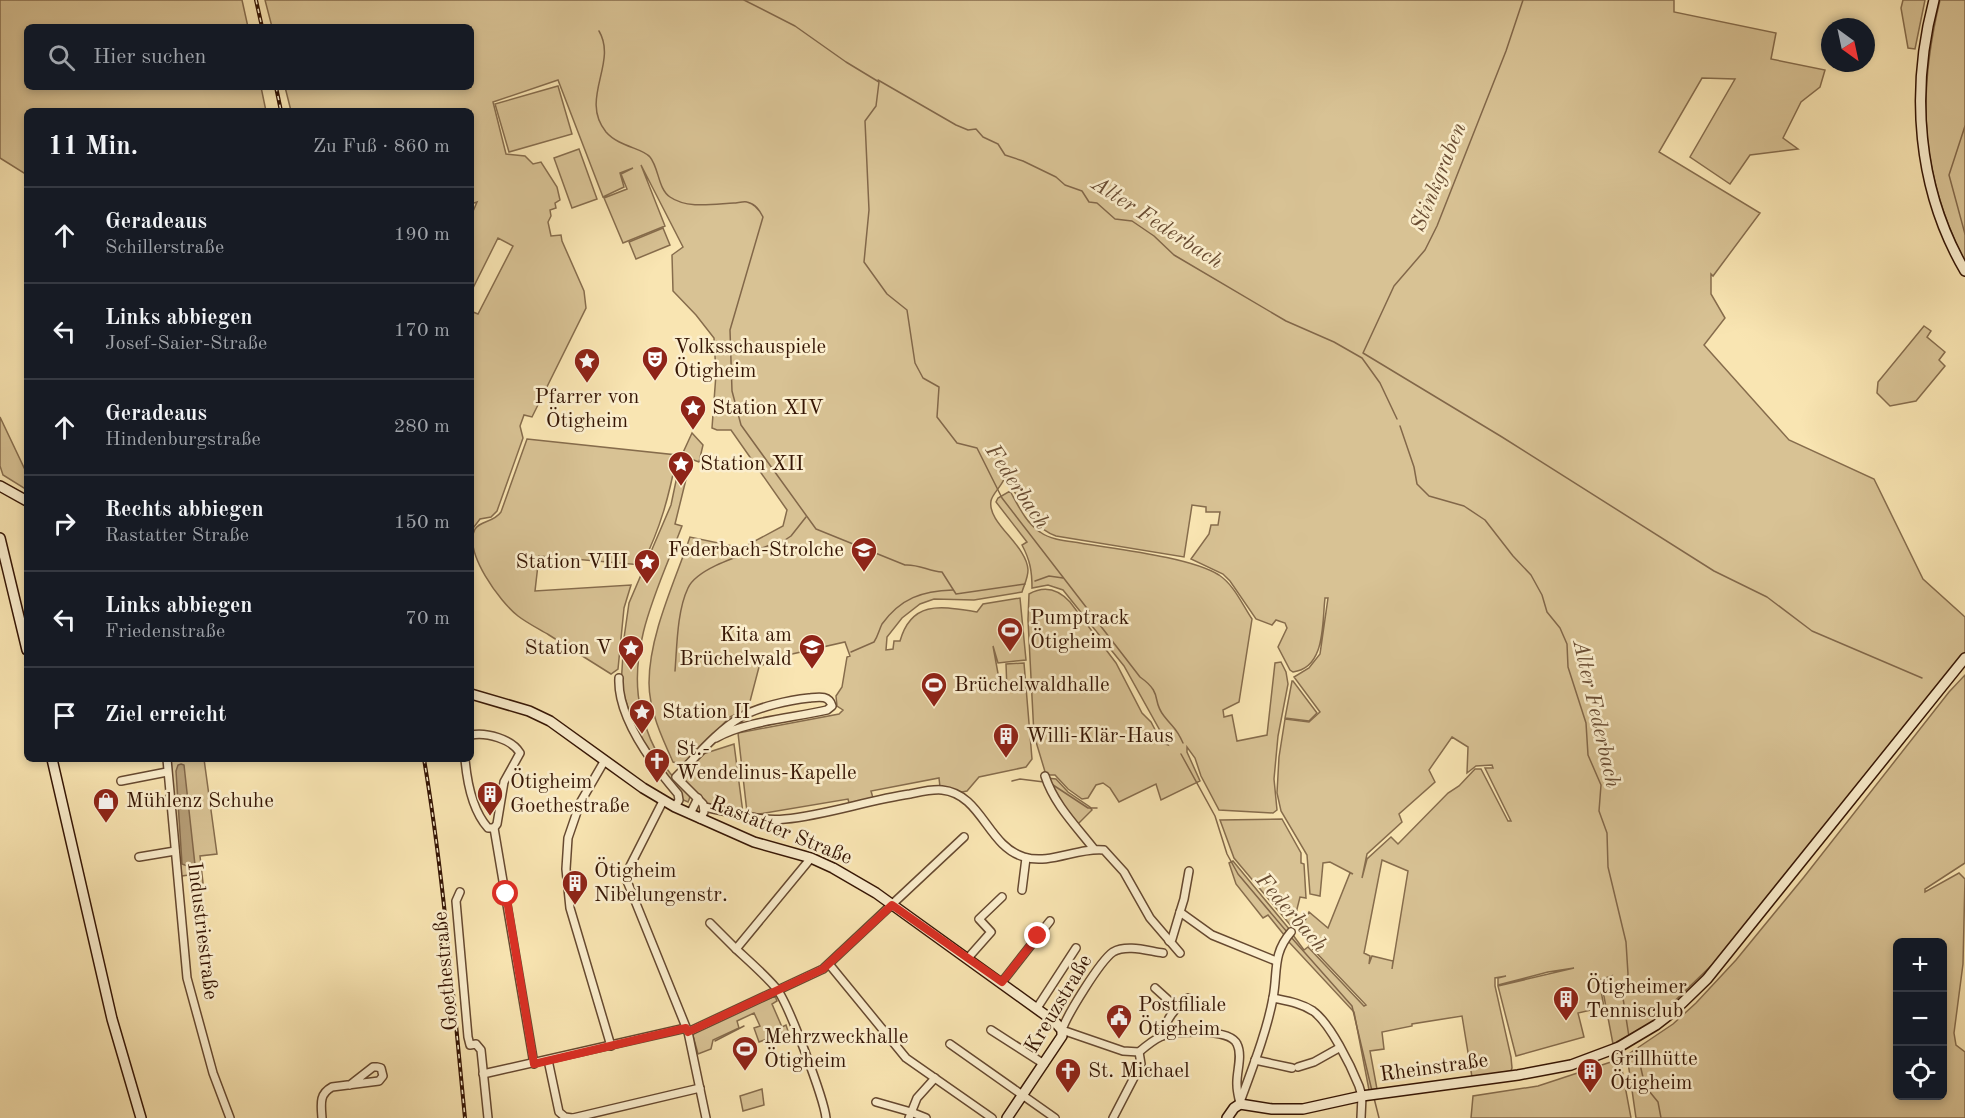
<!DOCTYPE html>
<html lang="de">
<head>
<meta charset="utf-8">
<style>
	body { margin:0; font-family:"Old Standard TT",serif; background:#242831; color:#f1f3f6 }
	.controls { position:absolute; right:18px; bottom:18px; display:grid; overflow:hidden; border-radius:9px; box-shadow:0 3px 9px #0003 }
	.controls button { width:54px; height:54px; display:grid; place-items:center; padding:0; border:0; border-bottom:2px solid #363941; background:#171b24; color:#f1f3f6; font:30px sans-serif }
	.compass { position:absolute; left:1821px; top:18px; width:54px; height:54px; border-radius:50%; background:#171b24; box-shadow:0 3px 9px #0003; rotate:147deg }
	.stop { position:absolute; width:18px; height:18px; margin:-14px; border:4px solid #d93025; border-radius:50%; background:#fff }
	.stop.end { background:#d93025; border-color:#fff; box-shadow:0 2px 6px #0008 }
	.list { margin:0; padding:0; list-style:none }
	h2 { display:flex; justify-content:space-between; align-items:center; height:78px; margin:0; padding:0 24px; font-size:26px }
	h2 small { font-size:20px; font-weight:400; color:#9ea1a6 }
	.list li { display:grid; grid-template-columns:39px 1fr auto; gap:18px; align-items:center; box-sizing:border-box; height:96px; padding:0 24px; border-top:2px solid #363941 }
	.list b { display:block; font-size:22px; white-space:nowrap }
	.list p { margin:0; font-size:20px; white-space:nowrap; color:#9ea1a6 }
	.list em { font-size:20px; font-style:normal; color:#9ea1a6 }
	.icon { flex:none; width:33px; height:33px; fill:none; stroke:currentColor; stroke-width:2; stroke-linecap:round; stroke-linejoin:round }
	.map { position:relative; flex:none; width:1965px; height:1118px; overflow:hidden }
	.search { position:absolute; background:#171b24; box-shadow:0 3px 9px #0003; left:24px; top:24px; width:450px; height:66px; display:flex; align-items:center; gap:15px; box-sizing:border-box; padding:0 21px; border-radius:9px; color:#9ea1a6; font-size:22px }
	.panel { position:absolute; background:#171b24; box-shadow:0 3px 9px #0003; left:24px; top:108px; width:450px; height:654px; border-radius:9px }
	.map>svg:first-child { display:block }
	.green { fill:#d8c294; stroke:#866c4c; stroke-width:1.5; fill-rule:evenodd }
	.water { fill:#b69e77; stroke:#826749; stroke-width:1.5 }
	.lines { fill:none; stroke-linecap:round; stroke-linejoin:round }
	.stream { stroke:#826749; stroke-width:1.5 }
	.street-casing { stroke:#664930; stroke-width:10 }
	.secondary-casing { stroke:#351504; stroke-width:12 }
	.street { stroke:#fbeecd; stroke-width:7 }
	.secondary { stroke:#fbeecd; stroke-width:9 }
	.rail-casing { stroke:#351504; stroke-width:4 }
	.rail { stroke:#fbeecd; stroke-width:1.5; stroke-dasharray:4.5; stroke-linecap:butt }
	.route { stroke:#d93025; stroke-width:8 }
	.labels { text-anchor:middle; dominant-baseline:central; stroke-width:5; stroke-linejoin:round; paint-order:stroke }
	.poi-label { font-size:21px; fill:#351504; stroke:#fbeecd; text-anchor:start }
	.street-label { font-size:21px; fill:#351504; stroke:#fbeecd }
	.water-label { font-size:22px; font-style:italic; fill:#694c32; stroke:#fbeecd }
</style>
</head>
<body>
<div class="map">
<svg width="1965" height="1118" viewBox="0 0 1965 1118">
	<rect width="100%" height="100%" fill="#f9e5b2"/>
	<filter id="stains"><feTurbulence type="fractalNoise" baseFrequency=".00333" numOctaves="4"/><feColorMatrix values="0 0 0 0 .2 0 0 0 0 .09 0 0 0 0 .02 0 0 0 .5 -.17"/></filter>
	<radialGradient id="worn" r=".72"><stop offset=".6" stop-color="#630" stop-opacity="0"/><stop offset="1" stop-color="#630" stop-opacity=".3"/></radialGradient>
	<g class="green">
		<polygon points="0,0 242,0 248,27 27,27 27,87 261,87 266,111 27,111 27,175 0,158"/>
		<path d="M265,0H1674V12L1776,33L1771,59L1825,70L1820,87L1801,102L1783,138L1798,149L1750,155L1730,184L1690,157L1735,79L1702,78L1659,152L1760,213L1713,276L1711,274V294L1725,318L1704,345L1789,440L1874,479L1923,579L1965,617V652L1716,961L1653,1022L1613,1044L1602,986L1611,976L1599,980L1604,1007L1578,1013L1584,1037L1516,1056L1498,986L1574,968L1548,972L1498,985V978L1506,976L1495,978V986L1511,1057L1512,1068L1511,1071L1472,1077L1462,1016L1412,1024V1026L1382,1032L1384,1049L1370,1051L1377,1089L1369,1090L1354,1012L1288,941L1293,935L1304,950L1308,947L1364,1006L1366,1005L1309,945L1312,936L1306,929L1307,926L1304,923L1309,912L1328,928L1350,873L1353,874L1330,862L1323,863L1320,896L1310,894L1307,855L1281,811L1277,793L1279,757L1285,719L1309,722L1320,712L1294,677L1309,668L1320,654L1328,598H1325C1322,622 1326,668 1293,672L1290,670L1278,647L1287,628L1285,623L1276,620L1272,625L1256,619L1230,581L1223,574L1191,559L1209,534L1211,525H1218L1220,512H1206V507L1192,505L1184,557L1056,536C1029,526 1021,499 1005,477C1002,486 992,494 991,501C987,523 1027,545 1028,570C1028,578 1024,585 1022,592L974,600L934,599L920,604L902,618L887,637L886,650L893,649L894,641H900C912,598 945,607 977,612L983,604L1020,598L1026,660L998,663L993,646L1001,690H1007L1006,664L1024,663L1032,759L1026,767L979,777L967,791L962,792L940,787L939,778L871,791L873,798L849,803L848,799L759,814L747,812L738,733L839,714L843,710L837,706L836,696L842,687L847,657L850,656L845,642L779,657L759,667L748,709L730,717L684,765L673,762C662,738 649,710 649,683C649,635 675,581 690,537L742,548L783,526L787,510L731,430H717L712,428L716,374L714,338L696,315L673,291L672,255L683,247L641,165L665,226L623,243L604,198L627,189L621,174L633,168L620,173L624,187L603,197L558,80L493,102L506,154L525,156L533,164L541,162L557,187L560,200L555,203L556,208L550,210L551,216L548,222L551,236L561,235L562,241L584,291L586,308L532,417L524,415L520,426L523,438L497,511L491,517L480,519L471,531V316L473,312L478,314L513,246L498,238L471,292V216L477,202L471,204V111H291L285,87H471V27H272ZM1452,737L1468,747L1467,773L1476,766L1492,765L1493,768H1485L1511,821H1508L1481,769H1475L1459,786L1448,793L1398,844L1391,837L1367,859L1362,878L1367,854L1402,822L1399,814L1435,782L1429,770ZM1382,860L1408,871L1392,969L1393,961L1372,956L1369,964L1370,956L1364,953Z"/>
		<polygon points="1903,0 1925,0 1915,49 1908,48 1901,8"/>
		<path d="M1940,0H1965V262C1920,173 1917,96 1940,0Z"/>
		<polygon points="558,86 572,134 509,152 495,104"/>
		<polygon points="579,149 597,199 572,208 554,158"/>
		<polygon points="663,228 670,245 636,259 629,242"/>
		<polygon points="1924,326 1931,331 1927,337 1945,352 1939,360 1945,366 1916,401 1890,406 1877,393 1878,382"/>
		<polygon points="0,417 27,474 27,490 3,475 0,466"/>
		<path d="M692,433L703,445L699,462L691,459L675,524L682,526C660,584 626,648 641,711C647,734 656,755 670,773C676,780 685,786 689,794C691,798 689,799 688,802L681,799L647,750L634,726L621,686L624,638L629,603L671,505L681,457Z"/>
		<path d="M527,439L677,455C669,496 661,527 642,565L539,556L535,591L631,585L624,608L618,669L611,674C590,661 570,648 549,635C539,629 527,623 518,616C500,602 463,552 475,529C481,520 493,523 501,512Z"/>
		<path d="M1010,491C1018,505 1026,523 1040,532C1051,540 1067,541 1080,543C1115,549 1190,557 1219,575C1234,585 1242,604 1252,619L1239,702L1223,710L1224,717L1232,715L1237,741L1267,735L1275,663L1281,662L1286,672L1288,684L1278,736L1274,779L1277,810L1273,813L1219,810L1201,776L1195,758L1187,747V752L1200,781L1161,800L1156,784L1119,802L1110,788L1103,783L1096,785L1088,798L1082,799L1068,789L1055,775H1046L1034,735L1028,620L1029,594C1045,585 1058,589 1070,602L1116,663L1142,713L1151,722L1162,743L1168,745L1124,666L1063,590L1048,585L1032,588C1032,571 1030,560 1022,545L1027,542L996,502L998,498Z"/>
		<path d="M1965,675V863L1925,889V892L1959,873L1965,879L1963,964L1954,1033L1956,1045L1965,1052V1118H1636L1627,1055L1673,1024L1696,1003L1736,960L1804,877L1949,692ZM1898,942H1942V1096H1898Z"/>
		<polygon points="1292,681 1293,681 1317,713 1309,721 1285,718"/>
		<polygon points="734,744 743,813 706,806 679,777 703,754"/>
		<polygon points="170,759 204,759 217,854 200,856 203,883 198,884 196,874 182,876 181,885"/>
		<polygon points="1047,778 1056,779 1068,792 1090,807 1092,810 1077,825 1064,811"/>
		<polygon points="1282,819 1301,853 1301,863 1304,864 1306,898 1300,897 1296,913 1299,917 1292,927 1234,858 1220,820"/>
		<polygon points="1233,861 1290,930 1285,936 1268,915 1263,918 1236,884 1229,863"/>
		<polygon points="775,996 777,1001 772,1004 782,1027 786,1025 788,1031 759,1042 754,1028 760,1026 754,1013 737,1021 739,1028 713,1040 711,1049 698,1054 692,1032"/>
		<polygon points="1620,1059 1631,1118 1471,1118 1473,1096 1538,1086"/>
		<polygon points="762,1089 764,1105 743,1111 740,1096"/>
	</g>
	<polygon class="water" points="181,764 184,765 195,865 190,867 182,864 176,771 178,765"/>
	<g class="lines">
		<g class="stream">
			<path d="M744,0L795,26L846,62L879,82L876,106L865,121L869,210L864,262L887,294L907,310L915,363L923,378L939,387L937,417L957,443L977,448L1002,498L1140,677C1164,694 1151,700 1164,716C1174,729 1176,727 1183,743"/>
			<polyline points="1523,0 1506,51 1437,226 1425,250 1394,286 1363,353 1502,437 1714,571 1767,597 1812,631 1922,678"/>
			<path d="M599,31C618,63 579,99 606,132C619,147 643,148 650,157C659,168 658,189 670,197C687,209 714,204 734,203C737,203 744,201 747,202C756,204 760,211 763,217L730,330L732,391L741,425L816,529L905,565C918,564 929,571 942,572L956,594L1025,584"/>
			<polyline points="878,80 956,125 968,130 976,129 983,137 998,144 1005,155 1023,161 1056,177 1065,185 1082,191 1089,202 1097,203 1115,219 1132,221 1154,236 1174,255 1286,321 1334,342 1362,358 1380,383 1397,419"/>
			<polyline points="1965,126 1949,175 1965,234"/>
			<polyline points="1400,426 1414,467 1417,484 1429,496 1464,506 1485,520 1513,556 1531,575 1542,595 1547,612 1560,628 1567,644 1568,667 1586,723 1588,755 1601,785 1599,811 1607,833 1608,867 1626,942 1628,974 1623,998 1629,1037"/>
			<polyline points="782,542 791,536 806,517"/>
			<polyline points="1035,581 1049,576 1063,578"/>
			<path d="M851,652L874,642C878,636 879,630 882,624C901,598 922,591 953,590"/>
			<path d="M675,671C677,646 677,611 688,588C698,566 750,553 773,544"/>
			<polyline points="1181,754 1215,816 1227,854 1238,874 1287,932"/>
			<polyline points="1012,781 1020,779 1044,782"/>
			<polyline points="1050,783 1088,808 1097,808"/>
			<polyline points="1290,936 1352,1006 1372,1091"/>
			<polyline points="715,1041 744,1026"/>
			<polyline points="1637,1051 1645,1086 1658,1102 1661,1118"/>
			<polyline points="1374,1098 1379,1118"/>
		</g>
		<g class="street-casing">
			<g id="street">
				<path d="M619,678C617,717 654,766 678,794L679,800L675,807"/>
				<path d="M471,735C486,732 512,739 520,753L504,782L497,824L494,828L534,1064"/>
				<polyline points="167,759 187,978 213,1073 230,1118"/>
				<path d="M465,759C467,782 472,810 488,828H494"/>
				<polyline points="605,760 580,803 568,838 566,869 570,908 611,1046"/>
				<path d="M1045,776C1054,804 1076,826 1094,849"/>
				<polyline points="121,781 167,772"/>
				<polyline points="663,801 629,868 627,881 688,1032 706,1118"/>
				<path d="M704,807C731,812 758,822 785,819C827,815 868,800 910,794C920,792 932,789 942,790C982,794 987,846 1024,857C1050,865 1078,847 1104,850L1124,872L1150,918L1180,953"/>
				<polyline points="690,814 698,798"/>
				<path d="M700,819L704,812L703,804L676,777C696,757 717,731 741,717C758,707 789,700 809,698C819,697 829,695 832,706L827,710C793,718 745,721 716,738"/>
				<polyline points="139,857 175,851"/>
				<path d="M811,858L736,949C749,961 764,974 776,988C788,1002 824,1099 826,1118"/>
				<polyline points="1022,890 1026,858"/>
				<polyline points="460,892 456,901 468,1037 470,1045 476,1044 481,1050 488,1118"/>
				<polyline points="1180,912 1184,899 1189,871"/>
				<polyline points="710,923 736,949"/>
				<polyline points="1169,941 1172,939 1180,912 1212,935 1276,961"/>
				<path d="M1163,953C1148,951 1127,944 1113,952C1100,961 1067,1015 1062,1030L1123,1051L1139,1052C1146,1046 1153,1040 1162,1036C1176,1031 1230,1028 1237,1044C1243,1056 1236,1073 1237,1085C1237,1092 1239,1098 1240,1104"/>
				<polyline points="968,958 991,932 979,919 1002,897"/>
				<polyline points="829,964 906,1058 992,1118"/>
				<polyline points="1002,982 1050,921"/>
				<polyline points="1155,988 1176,1007"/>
				<path d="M1273,998C1287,1001 1301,1003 1313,1011C1330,1023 1351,1066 1359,1086L1362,1096L1361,1118"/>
				<polyline points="1037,1008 1076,948"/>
				<polyline points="991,1030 1044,1064"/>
				<polyline points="688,1032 823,969 964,837"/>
				<path d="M1162,1036C1166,1019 1174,1009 1188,998"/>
				<polyline points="950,1044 1055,1118"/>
				<polyline points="548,1060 559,1112 565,1117 572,1118"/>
				<polyline points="1255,1060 1292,1068"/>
				<polyline points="1298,1067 1314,1062 1339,1048"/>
				<polyline points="483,1074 686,1028"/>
				<polyline points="876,1102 911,1112 926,1118"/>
				<path d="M1240,1102C1252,1069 1267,1031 1273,998C1278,972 1272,954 1291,932"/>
				<path d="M322,1118C321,1104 319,1094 332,1087L379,1081L383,1076L381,1068L377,1067H373L350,1085"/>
				<polyline points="573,1118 700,1088"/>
				<polyline points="909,1118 917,1098 935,1078"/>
				<polyline points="1113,1118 1141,1064 1139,1052"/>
			</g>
		</g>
		<g class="secondary-casing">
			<g id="secondary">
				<path d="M1934,0C1910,91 1917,189 1965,271"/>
				<polyline points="0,486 27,501"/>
				<polyline points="0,538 27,650"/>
				<polyline points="471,694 529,711 550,721 643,788 675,807 754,842 811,858 833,868 876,893 1055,1022 1062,1030 1062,1036 1007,1118"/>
				<polyline points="52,759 112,1019 141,1118"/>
				<polyline points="1240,1104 1272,1109 1303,1109 1362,1096 1518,1075 1571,1065 1619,1047 1656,1025 1674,1011 1707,979 1965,658"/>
				<polyline points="1227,1118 1234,1108 1240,1104"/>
			</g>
		</g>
		<use href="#street" class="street"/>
		<use href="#secondary" class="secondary"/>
		<g class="rail-casing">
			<g id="rail">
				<polyline points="256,0 262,27"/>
				<polyline points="276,87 281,111"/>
				<path d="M424,759C444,878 453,998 465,1118"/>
			</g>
		</g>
		<use href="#rail" class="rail"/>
	</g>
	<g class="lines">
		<polyline class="route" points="506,894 534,1064 686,1028 688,1032 823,969 892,905 1002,982 1038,936"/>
	</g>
	<defs>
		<g id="theatre-pin" transform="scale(1.35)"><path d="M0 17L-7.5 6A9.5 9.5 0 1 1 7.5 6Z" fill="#8f2418" stroke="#fbeecd"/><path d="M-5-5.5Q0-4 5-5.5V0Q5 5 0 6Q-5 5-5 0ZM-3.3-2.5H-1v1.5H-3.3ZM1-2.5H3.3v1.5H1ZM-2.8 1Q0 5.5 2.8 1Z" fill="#fff"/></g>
		<g id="sight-pin" transform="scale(1.35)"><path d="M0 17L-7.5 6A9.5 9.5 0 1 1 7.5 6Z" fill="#8f2418" stroke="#fbeecd"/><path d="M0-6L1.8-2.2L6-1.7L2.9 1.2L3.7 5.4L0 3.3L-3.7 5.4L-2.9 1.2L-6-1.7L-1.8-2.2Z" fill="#fff"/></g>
		<g id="school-pin" transform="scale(1.35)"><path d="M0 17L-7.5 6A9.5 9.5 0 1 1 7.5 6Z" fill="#8f2418" stroke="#fbeecd"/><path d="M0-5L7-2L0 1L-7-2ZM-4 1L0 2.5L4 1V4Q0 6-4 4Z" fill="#fff"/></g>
		<g id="stadium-pin" transform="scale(1.35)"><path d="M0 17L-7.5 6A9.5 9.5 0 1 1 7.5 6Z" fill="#8f2418" stroke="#fbeecd"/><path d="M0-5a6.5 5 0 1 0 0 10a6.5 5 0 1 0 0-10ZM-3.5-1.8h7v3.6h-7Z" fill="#fff"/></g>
		<g id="building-pin" transform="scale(1.35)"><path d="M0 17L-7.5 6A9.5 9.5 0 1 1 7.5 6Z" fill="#8f2418" stroke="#fbeecd"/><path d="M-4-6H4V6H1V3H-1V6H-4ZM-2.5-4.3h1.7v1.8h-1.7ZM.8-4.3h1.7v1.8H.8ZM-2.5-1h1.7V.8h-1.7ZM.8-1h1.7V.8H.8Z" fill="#fff"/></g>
		<g id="church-pin" transform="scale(1.35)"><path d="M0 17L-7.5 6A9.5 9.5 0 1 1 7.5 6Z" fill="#8f2418" stroke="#fbeecd"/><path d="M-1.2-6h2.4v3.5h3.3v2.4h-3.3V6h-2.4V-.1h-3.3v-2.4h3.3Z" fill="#fff"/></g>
		<g id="shop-pin" transform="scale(1.35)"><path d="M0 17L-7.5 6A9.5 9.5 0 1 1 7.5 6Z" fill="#8f2418" stroke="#fbeecd"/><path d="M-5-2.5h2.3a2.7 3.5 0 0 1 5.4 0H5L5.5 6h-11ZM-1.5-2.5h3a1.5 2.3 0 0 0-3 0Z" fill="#fff"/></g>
		<g id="civic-pin" transform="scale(1.35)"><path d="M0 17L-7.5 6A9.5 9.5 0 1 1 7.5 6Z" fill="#8f2418" stroke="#fbeecd"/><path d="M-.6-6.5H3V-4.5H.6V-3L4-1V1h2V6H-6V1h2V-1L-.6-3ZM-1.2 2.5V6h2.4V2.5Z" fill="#fff"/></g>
	</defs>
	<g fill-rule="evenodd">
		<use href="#theatre-pin" x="655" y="359"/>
		<use href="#sight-pin" x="587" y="361"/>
		<use href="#sight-pin" x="693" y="408"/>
		<use href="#sight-pin" x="681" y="464"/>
		<use href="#school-pin" x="864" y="550"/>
		<use href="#sight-pin" x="647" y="562"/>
		<use href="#stadium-pin" x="1010" y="630"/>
		<use href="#school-pin" x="812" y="647"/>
		<use href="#sight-pin" x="631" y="648"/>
		<use href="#stadium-pin" x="934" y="685"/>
		<use href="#sight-pin" x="642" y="712"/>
		<use href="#building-pin" x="1006" y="736"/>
		<use href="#church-pin" x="657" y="761"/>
		<use href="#building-pin" x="490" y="794"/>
		<use href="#shop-pin" x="106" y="801"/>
		<use href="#building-pin" x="575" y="883"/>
		<use href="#building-pin" x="1566" y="999"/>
		<use href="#civic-pin" x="1119" y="1017"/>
		<use href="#stadium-pin" x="745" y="1049"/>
		<use href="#church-pin" x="1068" y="1071"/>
		<use href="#building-pin" x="1590" y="1071"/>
	</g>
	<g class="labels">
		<g class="poi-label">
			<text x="674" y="347">Volksschauspiele<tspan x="674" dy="24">Ötigheim</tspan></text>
			<text x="587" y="397" text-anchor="middle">Pfarrer von<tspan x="587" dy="24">Ötigheim</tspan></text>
			<text x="712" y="408">Station XIV</text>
			<text x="700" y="464">Station XII</text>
			<text x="844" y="550" text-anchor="end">Federbach-Strolche</text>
			<text x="628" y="562" text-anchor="end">Station VIII</text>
			<text x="1030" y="618">Pumptrack<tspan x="1030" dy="24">Ötigheim</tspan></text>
			<text x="792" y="635" text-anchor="end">Kita am<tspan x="792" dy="24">Brüchelwald</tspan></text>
			<text x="612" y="648" text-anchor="end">Station V</text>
			<text x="954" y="685">Brüchelwaldhalle</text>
			<text x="662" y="712">Station II</text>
			<text x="1026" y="736">Willi-Klär-Haus</text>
			<text x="676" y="749">St.-<tspan x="676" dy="24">Wendelinus-Kapelle</tspan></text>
			<text x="510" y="782">Ötigheim<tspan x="510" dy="24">Goethestraße</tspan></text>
			<text x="126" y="801">Mühlenz Schuhe</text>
			<text x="594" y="871">Ötigheim<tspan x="594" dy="24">Nibelungenstr.</tspan></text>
			<text x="1586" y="987">Ötigheimer<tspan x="1586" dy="24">Tennisclub</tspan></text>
			<text x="1138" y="1005">Postfiliale<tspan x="1138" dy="24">Ötigheim</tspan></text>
			<text x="764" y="1037">Mehrzweckhalle<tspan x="764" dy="24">Ötigheim</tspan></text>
			<text x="1610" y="1059">Grillhütte<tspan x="1610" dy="24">Ötigheim</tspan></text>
			<text x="1088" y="1071">St. Michael</text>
		</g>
		<g class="street-label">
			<text transform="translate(781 831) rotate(22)">Rastatter Straße</text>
			<text transform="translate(202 931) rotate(83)">Industriestraße</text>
			<text transform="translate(446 971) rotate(-95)">Goethestraße</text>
			<text transform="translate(1059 1004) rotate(-59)">Kreuzstraße</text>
			<text transform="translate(1434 1068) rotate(-8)">Rheinstraße</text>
		</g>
		<g class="water-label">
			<text transform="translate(1439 177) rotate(-68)">Stinkgraben</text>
			<text transform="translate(1157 223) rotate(33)">Alter Federbach</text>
			<text transform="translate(1017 487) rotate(56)">Federbach</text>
			<text transform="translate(1596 714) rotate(77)">Alter Federbach</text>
			<text transform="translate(1291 913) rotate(49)">Federbach</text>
		</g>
	</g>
	<rect width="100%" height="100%" filter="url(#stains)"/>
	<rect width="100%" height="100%" fill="url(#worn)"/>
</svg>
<div class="controls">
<button>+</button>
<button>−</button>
<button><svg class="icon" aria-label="locate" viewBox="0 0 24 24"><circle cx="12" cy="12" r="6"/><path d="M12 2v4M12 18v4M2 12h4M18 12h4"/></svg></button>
</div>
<svg class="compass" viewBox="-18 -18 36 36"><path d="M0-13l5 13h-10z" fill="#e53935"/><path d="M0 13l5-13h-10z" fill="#9ea1a6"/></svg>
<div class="stop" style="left:506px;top:894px"></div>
<div class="stop end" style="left:1038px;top:936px"></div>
<div class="search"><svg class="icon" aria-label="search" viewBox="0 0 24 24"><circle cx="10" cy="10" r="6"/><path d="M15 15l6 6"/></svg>Hier suchen</div>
<section class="panel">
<h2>11 Min.<small>Zu Fuß · 860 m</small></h2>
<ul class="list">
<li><svg class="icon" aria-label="ahead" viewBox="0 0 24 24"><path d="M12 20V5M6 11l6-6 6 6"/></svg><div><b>Geradeaus</b><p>Schillerstraße</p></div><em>190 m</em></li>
<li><svg class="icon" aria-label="left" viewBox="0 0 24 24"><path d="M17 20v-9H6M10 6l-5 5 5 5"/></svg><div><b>Links abbiegen</b><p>Josef-Saier-Straße</p></div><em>170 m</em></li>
<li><svg class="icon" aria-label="ahead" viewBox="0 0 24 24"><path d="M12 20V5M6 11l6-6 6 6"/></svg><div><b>Geradeaus</b><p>Hindenburgstraße</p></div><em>280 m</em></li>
<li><svg class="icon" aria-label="right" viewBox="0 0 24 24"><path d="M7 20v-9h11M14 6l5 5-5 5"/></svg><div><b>Rechts abbiegen</b><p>Rastatter Straße</p></div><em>150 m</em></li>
<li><svg class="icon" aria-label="left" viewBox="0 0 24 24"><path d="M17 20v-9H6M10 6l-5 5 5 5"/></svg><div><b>Links abbiegen</b><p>Friedenstraße</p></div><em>70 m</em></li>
<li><svg class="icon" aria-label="arrive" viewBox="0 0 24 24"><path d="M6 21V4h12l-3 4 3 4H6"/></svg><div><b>Ziel erreicht</b></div></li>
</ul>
</section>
</div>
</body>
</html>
